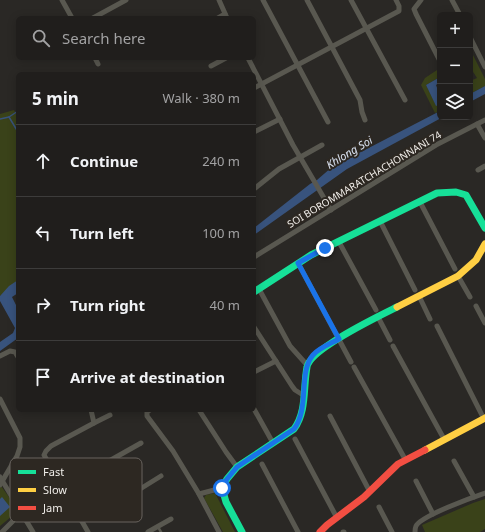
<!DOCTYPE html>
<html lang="en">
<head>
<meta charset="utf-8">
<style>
	body { margin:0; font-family:"Noto Sans",sans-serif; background:#282725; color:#f1f3f6 }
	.controls { position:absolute; right:12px; top:12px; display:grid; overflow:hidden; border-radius:6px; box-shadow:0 2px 10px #0003 }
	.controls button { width:36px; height:36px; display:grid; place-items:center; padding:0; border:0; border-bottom:1px solid #3d3c3b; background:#201e1c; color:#f1f3f6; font:20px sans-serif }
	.stop { position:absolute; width:12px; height:12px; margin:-9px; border:3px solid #1a73e8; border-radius:50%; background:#fff }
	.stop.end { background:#1a73e8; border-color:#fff; box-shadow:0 1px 4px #0008 }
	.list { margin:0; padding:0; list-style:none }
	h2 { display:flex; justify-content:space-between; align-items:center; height:52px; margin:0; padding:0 16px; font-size:17px }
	h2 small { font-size:13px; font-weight:400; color:#a2a2a3 }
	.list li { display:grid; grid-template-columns:26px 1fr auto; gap:12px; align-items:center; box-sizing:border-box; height:72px; padding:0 16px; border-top:1px solid #3d3c3b }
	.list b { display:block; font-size:15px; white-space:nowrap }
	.list em { font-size:13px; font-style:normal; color:#a2a2a3 }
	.icon { flex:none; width:22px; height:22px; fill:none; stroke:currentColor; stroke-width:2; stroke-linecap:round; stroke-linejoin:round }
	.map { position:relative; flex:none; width:485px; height:532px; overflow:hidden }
	.search { position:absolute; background:#201e1c; box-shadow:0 2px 10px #0003; left:16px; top:16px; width:240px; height:44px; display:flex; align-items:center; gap:10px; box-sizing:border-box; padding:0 14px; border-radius:6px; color:#a2a2a3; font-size:15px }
	.panel { position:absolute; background:#201e1c; box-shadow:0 2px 10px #0003; left:16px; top:72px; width:240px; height:340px; border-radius:6px }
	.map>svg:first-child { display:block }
	.green { fill:#3a4219 }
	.water { fill:#38537d }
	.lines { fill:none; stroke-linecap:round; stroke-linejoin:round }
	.stream { stroke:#38537d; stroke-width:1.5 }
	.lane { stroke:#595850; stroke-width:2.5 }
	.street { stroke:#595850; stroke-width:5 }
	.fast { stroke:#16e098; stroke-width:7 }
	.slow { stroke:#ffcf43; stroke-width:7 }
	.jam { stroke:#f24e42; stroke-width:7 }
	.route { stroke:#1a73e8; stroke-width:5 }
	.labels { text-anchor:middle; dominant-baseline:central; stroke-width:4; stroke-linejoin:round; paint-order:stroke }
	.street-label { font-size:10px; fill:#f0ede9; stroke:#2d2822 }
	.water-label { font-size:11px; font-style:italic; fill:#d9e2f1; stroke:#2d2822 }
	.key { fill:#2d2822; stroke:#68635e; stroke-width:1 }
	.key-label { font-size:11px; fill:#f0ede9 }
</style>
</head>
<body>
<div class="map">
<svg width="485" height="532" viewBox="0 0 485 532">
	<rect width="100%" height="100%" fill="#2a2825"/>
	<g class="green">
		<polygon points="470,49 485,79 485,86 470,94 470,81 477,78 470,67"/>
		<polygon points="440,68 440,77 426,85 436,105 440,104 440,111 435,113 421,85 425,78"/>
		<polygon points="14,110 18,117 18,280 0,296 0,114"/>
		<polygon points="1,486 14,504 17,512 0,526 0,488"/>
		<polygon points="215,493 235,532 223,532 204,498 206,495"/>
		<polygon points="485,499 485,529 480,532 425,532 422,525 473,503"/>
	</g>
	<g class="water">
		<polygon points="440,77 440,82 436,85 440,96 440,104 436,106 426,85"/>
		<polygon points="485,86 485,94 470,102 470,94"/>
		<polygon points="440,111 440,117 443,117 347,169 254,235 254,228 310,184 317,180 332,167"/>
		<polygon points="18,280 18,293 12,297 18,309 18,338 0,351 0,342 13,333 15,328 0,301 0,296 9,286"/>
		<polygon points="2,497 10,507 0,516 0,499"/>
	</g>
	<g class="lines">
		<g class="stream">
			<polyline points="9,117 18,132"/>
			<polyline points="0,119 9,117 18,111"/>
		</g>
		<g class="lane">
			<polyline points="118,457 138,491"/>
			<polyline points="158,527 161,532"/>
		</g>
		<g class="street">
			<polyline points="62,0 72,18"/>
			<polyline points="219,0 227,18"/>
			<polyline points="263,0 328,122"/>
			<polyline points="307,0 360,100 362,112 365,120"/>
			<polyline points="351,0 405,100"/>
			<polyline points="421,0 414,9 416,14 440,61"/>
			<polyline points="452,0 460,15"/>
			<polyline points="93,18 126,0"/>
			<polyline points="218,18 225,14"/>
			<polyline points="470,37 485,67"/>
			<polyline points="95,58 98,64"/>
			<polyline points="248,58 293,145 331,210"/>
			<polyline points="211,66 226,58"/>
			<polyline points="254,88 399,11 399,6 396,0"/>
			<polyline points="477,124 485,138"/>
			<polyline points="254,132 280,119"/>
			<polyline points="478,170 485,166"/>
			<polyline points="254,189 279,169 322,145"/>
			<polyline points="420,202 455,269"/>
			<polyline points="380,221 415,290"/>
			<polyline points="339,242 376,310"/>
			<polyline points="254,257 436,145 485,120"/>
			<polyline points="298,263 351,362"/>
			<polyline points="458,276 470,297"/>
			<polyline points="259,289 290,346 307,365"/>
			<polyline points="419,296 430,319"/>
			<polyline points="476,306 485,323"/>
			<polyline points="378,317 390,340"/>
			<polyline points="437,326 484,419"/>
			<polyline points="254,327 292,386 295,390 303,395"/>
			<polyline points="393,346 444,439"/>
			<polyline points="0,356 10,351 15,352 18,357"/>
			<polyline points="354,367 405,459"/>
			<polyline points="254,372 276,361"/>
			<polyline points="0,399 20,438 20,447 17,456 0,485"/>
			<polyline points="254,409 273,443"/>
			<polyline points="150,410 147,412 147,416 173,451 199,494 219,532"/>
			<polyline points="199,410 226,452 237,467"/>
			<polyline points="330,416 370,492"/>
			<polyline points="94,423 110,415"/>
			<polyline points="295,439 337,518"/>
			<polyline points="454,461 474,497"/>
			<polyline points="262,464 298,532"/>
			<polyline points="0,477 33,532"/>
			<polyline points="416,481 433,514"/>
			<polyline points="63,487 141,443"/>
			<polyline points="199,494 222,488"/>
			<polyline points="379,507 392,532"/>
			<polyline points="82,521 124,499 161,476"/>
			<polyline points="2,532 21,513"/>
			<polyline points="88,532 44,455 46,451 51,446 94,423 91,410"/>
			<polyline points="148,532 171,519"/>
			<polyline points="343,532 344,532"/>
			<path d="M415,532C415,530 415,528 416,526C421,516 473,497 485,493"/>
		</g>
		<g class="fast">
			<polyline points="254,292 311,255 437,193 456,192 466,195 485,228"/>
			<path d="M242,532L226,502L222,488L227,479L237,467L294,429C307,411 303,388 307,367C310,349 379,316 397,307"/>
		</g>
		<g class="slow">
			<polyline points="397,307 458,276 476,260 485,244"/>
			<polyline points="425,450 485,418"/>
		</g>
		<polyline class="jam" points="320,532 327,525 364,497 398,464 425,450"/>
	</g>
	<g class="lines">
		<path class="route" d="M222,488L227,479L237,467L294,429C310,408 298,372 313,355C319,348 330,344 339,339L298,263L325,248"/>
	</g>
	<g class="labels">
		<g class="street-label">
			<text transform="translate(364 179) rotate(-31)">SOI BOROMMARATCHACHONNANI 74</text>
		</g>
		<g class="water-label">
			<text transform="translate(349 152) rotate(-31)">Khlong Soi</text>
		</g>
	</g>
	<rect x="10" y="458" width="132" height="64" rx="6" class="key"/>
	<rect x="18" y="470" width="18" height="4" fill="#16e098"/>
	<rect x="18" y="488" width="18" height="4" fill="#ffcf43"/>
	<rect x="18" y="506" width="18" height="4" fill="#f24e42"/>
	<g class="key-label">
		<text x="43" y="476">Fast</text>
		<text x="43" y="494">Slow</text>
		<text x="43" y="512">Jam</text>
	</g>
</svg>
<div class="controls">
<button>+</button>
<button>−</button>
<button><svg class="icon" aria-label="layers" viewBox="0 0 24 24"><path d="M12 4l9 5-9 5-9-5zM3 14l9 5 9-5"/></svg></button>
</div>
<div class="stop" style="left:222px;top:488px"></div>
<div class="stop end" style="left:325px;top:248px"></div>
<div class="search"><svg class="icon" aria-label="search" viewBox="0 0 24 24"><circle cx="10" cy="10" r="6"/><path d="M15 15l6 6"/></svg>Search here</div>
<section class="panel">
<h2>5 min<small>Walk · 380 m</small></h2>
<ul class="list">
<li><svg class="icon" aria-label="ahead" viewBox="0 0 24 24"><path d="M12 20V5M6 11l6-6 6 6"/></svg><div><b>Continue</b></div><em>240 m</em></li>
<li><svg class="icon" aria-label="left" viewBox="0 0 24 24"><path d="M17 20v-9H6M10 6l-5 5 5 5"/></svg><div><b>Turn left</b></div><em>100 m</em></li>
<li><svg class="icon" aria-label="right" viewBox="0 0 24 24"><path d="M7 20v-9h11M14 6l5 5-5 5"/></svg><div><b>Turn right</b></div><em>40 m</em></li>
<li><svg class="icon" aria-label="arrive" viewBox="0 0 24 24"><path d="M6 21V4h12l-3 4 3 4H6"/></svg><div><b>Arrive at destination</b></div></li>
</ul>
</section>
</div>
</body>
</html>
